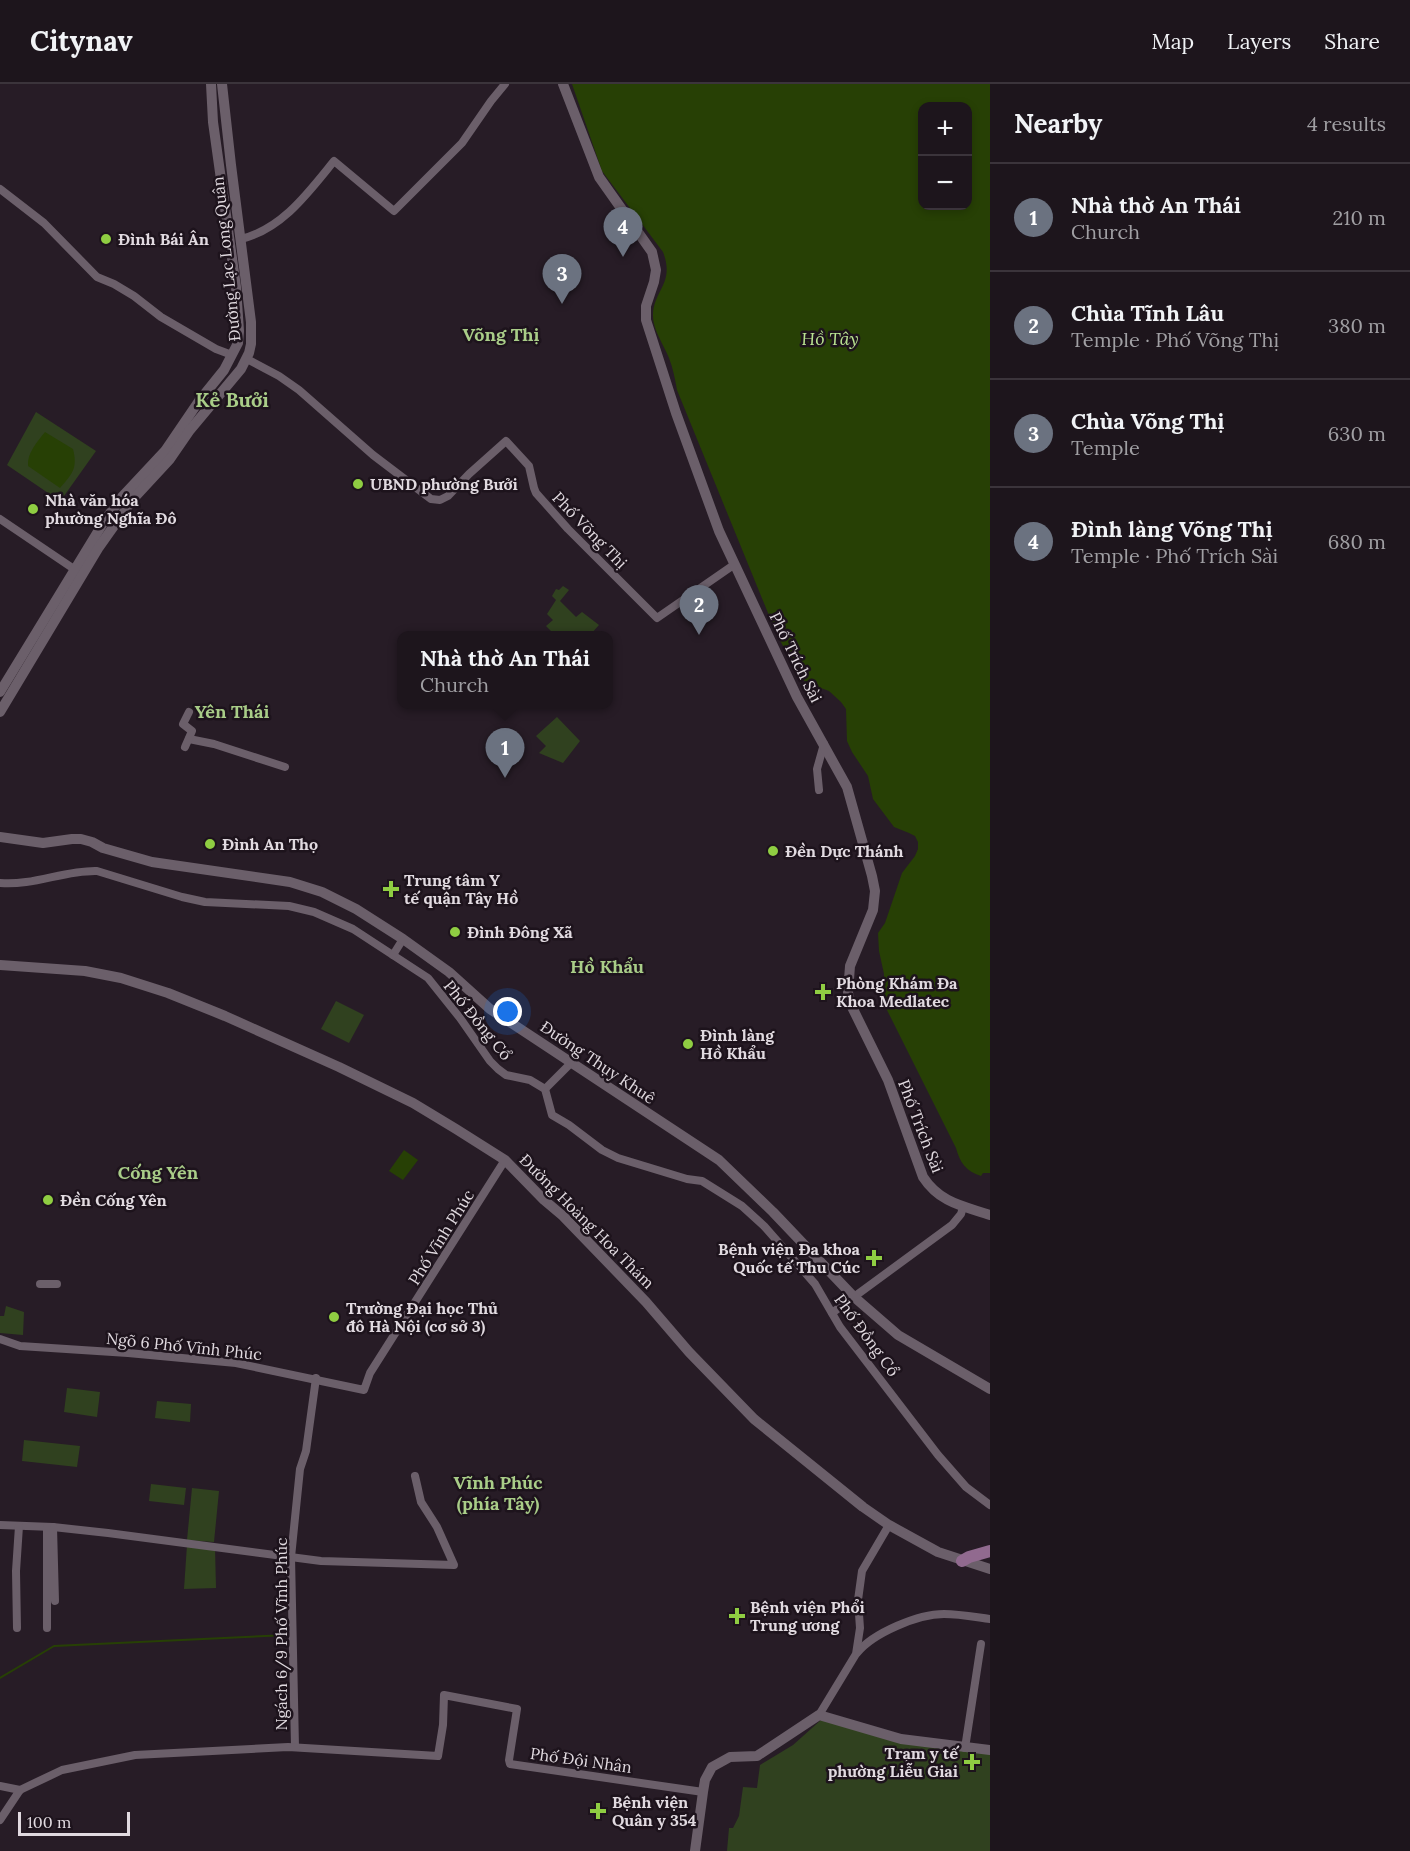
<!DOCTYPE html>
<html lang="en">
<head>
<meta charset="utf-8">
<style>
	body { margin:0; font-family:Lora,serif; background:#251e25; color:#f1f3f6 }
	.controls { position:absolute; right:18px; top:18px; display:grid; overflow:hidden; border-radius:12px; box-shadow:0 3px 9px #0003 }
	.controls button { width:54px; height:54px; display:grid; place-items:center; padding:0; border:0; border-bottom:2px solid #3b343b; background:#1d151c; color:#f1f3f6; font:30px sans-serif }
	.scale { position:absolute; left:18px; bottom:15px; width:112px; box-sizing:border-box; padding-left:6px; border:3px solid #e1dae0; border-top:0; font-size:16px; line-height:21px; white-space:nowrap; color:#e1dae0; -webkit-text-stroke:4px #1d131c; paint-order:stroke }
	.you { position:absolute; left:508px; top:928px; width:21px; height:21px; margin:-15px; border:4px solid #fff; border-radius:50%; background:#1a73e8; box-shadow:0 0 0 9px #1a73e833 }
	.badge { display:grid; place-items:center; width:39px; height:39px; border-radius:50%; background:#b45309; color:#fff; font-size:20px; font-weight:700 }
	.pin { position:absolute; translate:-50% -50px; filter:drop-shadow(0 2px 3px #0008) }
	.pin::after { content:''; position:absolute; top:32px; width:21px; height:18px; background:inherit; clip-path:polygon(0 0,100% 0,50% 100%) }
	.popup { position:absolute; left:397px; top:547px; width:216px; height:78px; box-sizing:border-box; display:grid; place-content:center; border-radius:12px; background:#1d151c; filter:drop-shadow(0 2px 4px #0005); font-size:20px; white-space:nowrap; color:#a09fa3 }
	.popup b { font-size:22px; color:#f1f3f6 }
	.popup::after { content:''; position:absolute; left:50%; top:100%; margin-left:-12px; border:12px solid transparent; border-top-color:#1d151c }
	.list { margin:0; padding:0; list-style:none }
	h2 { display:flex; justify-content:space-between; align-items:center; height:78px; margin:0; padding:0 24px; font-size:26px }
	h2 small { font-size:20px; font-weight:400; color:#a09fa3 }
	.list li { display:grid; grid-template-columns:39px 1fr auto; gap:18px; align-items:center; box-sizing:border-box; height:108px; padding:0 24px; border-top:2px solid #3b343b }
	.list b { display:block; font-size:22px; white-space:nowrap }
	.list p { margin:0; font-size:20px; white-space:nowrap; color:#a09fa3 }
	.list em { font-size:20px; font-style:normal; color:#a09fa3 }
	.map { position:relative; flex:none; width:990px; height:1767px; overflow:hidden }
	header { display:flex; align-items:center; gap:36px; box-sizing:border-box; height:84px; padding:0 30px; background:#1d151c; border-bottom:2px solid #3b343b }
	header strong { font-size:28px }
	nav { display:flex; gap:33px; margin-inline-start:auto; font-size:21px }
	main { display:flex }
	aside { flex:1; background:#1d151c }
	.map>svg:first-child { display:block }
	.green { fill:#30411f }
	.water { fill:#274005; fill-rule:evenodd }
	.lines { fill:none; stroke-linecap:round; stroke-linejoin:round }
	.stream { stroke:#274005; stroke-width:2 }
	.street { stroke:#6b5f6a; stroke-width:8 }
	.secondary { stroke:#6b5f6a; stroke-width:10 }
	.primary { stroke:#916a8f; stroke-width:12 }
	.poi-dot { fill:#8fcd42; stroke:#1d131c; stroke-width:2 }
	.labels { text-anchor:middle; dominant-baseline:central; stroke-width:5; stroke-linejoin:round; paint-order:stroke }
	.poi-label { font-size:16px; font-weight:bold; fill:#e1dae0; stroke:#1d131c; text-anchor:start }
	.street-label { font-size:16px; fill:#e1dae0; stroke:#1d131c }
	.neighbourhood-label { font-size:18px; font-weight:bold; fill:#a9cd88; stroke:#1d131c }
	.water-label { font-size:18px; font-style:italic; fill:#bae492; stroke:#1d131c }
	.quarter-label { font-size:20px; font-weight:bold; fill:#a9cd88; stroke:#1d131c }
</style>
</head>
<body>
<header>
<strong>Citynav</strong>
<nav><a>Map</a><a>Layers</a><a>Share</a></nav>
</header>
<main>
<div class="map">
<svg width="990" height="1767" viewBox="0 0 990 1767">
	<rect width="100%" height="100%" fill="#271c26"/>
	<g class="green">
		<polygon points="36,328 96,367 64,412 60,410 57,415 7,381"/>
		<polygon points="563,502 569,506 560,517 576,533 582,528 599,541 590,551 555,551 546,542 553,536 547,530 556,516 552,512 556,505 559,506"/>
		<polygon points="557,633 580,657 563,679 539,669 546,662 536,652"/>
		<polygon points="336,917 364,931 349,959 321,945"/>
		<polygon points="6,1222 24,1228 23,1251 0,1249 0,1232 4,1232"/>
		<polygon points="67,1304 100,1308 97,1333 64,1328"/>
		<polygon points="157,1317 191,1320 190,1338 155,1334"/>
		<polygon points="24,1356 80,1362 77,1383 22,1377"/>
		<polygon points="151,1400 186,1404 184,1421 149,1417"/>
		<polygon points="192,1404 219,1407 214,1458 187,1456"/>
		<polygon points="187,1461 215,1464 216,1504 184,1505"/>
		<polygon points="821,1636 990,1670 990,1767 727,1767 729,1744 733,1744 739,1732 743,1703 757,1704 760,1681 793,1661"/>
	</g>
	<g class="water">
		<path d="M572,0H990V1089H983L981,1092C966,1087 960,1079 956,1064L885,922L883,914L884,890L879,867L878,849L885,839L902,789L915,772L918,765V758L915,752L909,749L894,743L873,715L868,692L852,668L847,657L846,625L841,618L829,607L807,599L801,594L777,551L677,306C675,295 673,284 669,274C664,261 652,245 653,230C654,206 675,199 663,168L602,87ZM922,22H968V122H922Z"/>
		<path d="M45,348L73,365C78,385 72,390 60,404L28,382C27,369 37,358 45,348Z"/>
		<polygon points="404,1066 418,1076 403,1096 389,1087"/>
	</g>
	<g class="lines">
		<polyline class="stream" points="0,1594 54,1562 288,1551"/>
		<g class="street">
			<polyline points="0,105 44,139 97,193 114,200 134,212 161,233 216,265 232,271"/>
			<path d="M241,155C282,145 308,109 334,77L394,127L462,59L491,17L505,0"/>
			<polyline points="247,275 279,292 299,306 373,371 431,415 440,416 448,412 469,390 506,357 529,382 534,404 536,409 568,445 657,534 735,480"/>
			<polyline points="0,435 74,485"/>
			<polyline points="189,655 214,660 285,683"/>
			<polyline points="185,663 192,647 183,640 189,628"/>
			<polyline points="819,706 817,685 824,660"/>
			<path d="M0,799C33,802 65,786 97,787L182,813L205,818L289,822L314,828L353,845L428,894L460,934L490,977L498,985L506,991L530,996L545,1005L552,1031L569,1041L602,1066L618,1074L687,1095L702,1097L742,1122L764,1142L815,1200L840,1243L938,1371L966,1403L990,1421"/>
			<polyline points="393,871 403,855"/>
			<polyline points="545,1005 572,978"/>
			<polyline points="40,1200 57,1200"/>
			<polyline points="832,1229 952,1141 961,1130 963,1123"/>
			<polyline points="0,1255 20,1262 128,1269 236,1279 364,1306 370,1289 505,1076"/>
			<polyline points="0,1441 53,1443 108,1449 321,1477 454,1481 437,1443 421,1418 415,1392"/>
			<polyline points="53,1443 55,1517"/>
			<polyline points="17,1544 16,1487 19,1442"/>
			<polyline points="47,1544 47,1443"/>
			<path d="M857,1569C873,1549 918,1530 944,1530C959,1530 975,1533 990,1535"/>
			<polyline points="819,1631 856,1570 860,1544 858,1516 862,1487 889,1441"/>
			<polyline points="295,1663 291,1473 300,1385 306,1367 316,1294"/>
			<polyline points="965,1664 981,1560"/>
			<polyline points="0,1702 20,1706"/>
			<polyline points="0,1736 20,1706 62,1686 135,1671 288,1663 438,1672 443,1641 444,1611 517,1625 509,1676 510,1680 703,1708"/>
		</g>
		<g class="secondary">
			<path d="M563,0L599,93L652,168L656,186L654,198L646,222V236L676,329L719,447L797,613L847,703L872,792L875,807L873,826L850,882L848,909L852,923L888,996L923,1093C940,1119 963,1122 990,1131"/>
			<polyline points="0,608 105,436 122,413 165,367 199,317 224,286 238,259 239,247 236,203 213,38 211,0"/>
			<polyline points="0,628 99,463 133,415 170,375 190,346 241,285 249,269 251,260 251,238 231,81 222,0"/>
			<polyline points="0,753 43,759 72,755 81,755 92,758 103,764 152,778 290,798 322,808 356,825 403,855 449,888 490,925 719,1076 773,1128 853,1212 898,1251 990,1305"/>
			<polyline points="0,881 85,887 121,894 168,909 225,932 339,983 413,1019 456,1045 505,1076 544,1116 563,1132 646,1218 689,1268 754,1335 863,1423 889,1441 938,1468 990,1485"/>
			<polyline points="695,1767 703,1708 705,1696 712,1683 730,1673 757,1672 819,1631 901,1655 990,1666"/>
		</g>
		<polyline class="primary" points="962,1477 969,1473 990,1467"/>
	</g>
	<g class="poi-dot">
		<circle cx="106" cy="155" r="6"/>
		<circle cx="358" cy="400" r="6"/>
		<circle cx="33" cy="425" r="6"/>
		<circle cx="210" cy="760" r="6"/>
		<circle cx="773" cy="767" r="6"/>
		<path d="M388 796h6v6h6v6h-6v6h-6v-6h-6v-6h6z"/>
		<circle cx="455" cy="848" r="6"/>
		<path d="M820 899h6v6h6v6h-6v6h-6v-6h-6v-6h6z"/>
		<circle cx="688" cy="960" r="6"/>
		<circle cx="48" cy="1116" r="6"/>
		<path d="M871 1165h6v6h6v6h-6v6h-6v-6h-6v-6h6z"/>
		<circle cx="334" cy="1233" r="6"/>
		<path d="M734 1523h6v6h6v6h-6v6h-6v-6h-6v-6h6z"/>
		<path d="M969 1669h6v6h6v6h-6v6h-6v-6h-6v-6h6z"/>
		<path d="M595 1718h6v6h6v6h-6v6h-6v-6h-6v-6h6z"/>
	</g>
	<g class="labels">
		<g class="poi-label">
			<text x="118" y="155">Đình Bái Ân</text>
			<text x="370" y="400">UBND phường Bưởi</text>
			<text x="45" y="416">Nhà văn hóa<tspan x="45" dy="18">phường Nghĩa Đô</tspan></text>
			<text x="222" y="760">Đình An Thọ</text>
			<text x="785" y="767">Đền Dực Thánh</text>
			<text x="404" y="796">Trung tâm Y<tspan x="404" dy="18">tế quận Tây Hồ</tspan></text>
			<text x="467" y="848">Đình Đông Xã</text>
			<text x="836" y="899">Phòng Khám Đa<tspan x="836" dy="18">Khoa Medlatec</tspan></text>
			<text x="700" y="951">Đình làng<tspan x="700" dy="18">Hồ Khẩu</tspan></text>
			<text x="60" y="1116">Đền Cống Yên</text>
			<text x="860" y="1165" text-anchor="end">Bệnh viện Đa khoa<tspan x="860" dy="18">Quốc tế Thu Cúc</tspan></text>
			<text x="346" y="1224">Trường Đại học Thủ<tspan x="346" dy="18">đô Hà Nội (cơ sở 3)</tspan></text>
			<text x="750" y="1523">Bệnh viện Phổi<tspan x="750" dy="18">Trung ương</tspan></text>
			<text x="958" y="1669" text-anchor="end">Trạm y tế<tspan x="958" dy="18">phường Liễu Giai</tspan></text>
			<text x="612" y="1718">Bệnh viện<tspan x="612" dy="18">Quân y 354</tspan></text>
		</g>
		<g class="street-label">
			<text transform="translate(226 175) rotate(-96)">Đường Lạc Long Quân</text>
			<text transform="translate(590 446) rotate(46)">Phố Võng Thị</text>
			<text transform="translate(796 573) rotate(64)">Phố Trích Sài</text>
			<text transform="translate(478 936) rotate(51)">Phố Đồng Cổ</text>
			<text transform="translate(598 978) rotate(34)">Đường Thụy Khuê</text>
			<text transform="translate(921 1042) rotate(69)">Phố Trích Sài</text>
			<text transform="translate(587 1137) rotate(45)">Đường Hoàng Hoa Thám</text>
			<text transform="translate(441 1153) rotate(-58)">Phố Vĩnh Phúc</text>
			<text transform="translate(867 1251) rotate(54)">Phố Đồng Cổ</text>
			<text transform="translate(184 1262) rotate(6)">Ngõ 6 Phố Vĩnh Phúc</text>
			<text transform="translate(281 1550) rotate(-90)">Ngách 6/9 Phố Vĩnh Phúc</text>
			<text transform="translate(581 1676) rotate(8)">Phố Đội Nhân</text>
		</g>
		<g class="neighbourhood-label">
			<text x="501" y="250">Võng Thị</text>
			<text x="232" y="627">Yên Thái</text>
			<text x="607" y="882">Hồ Khẩu</text>
			<text x="158" y="1088">Cống Yên</text>
			<text x="498" y="1398">Vĩnh Phúc<tspan x="498" dy="21">(phía Tây)</tspan></text>
		</g>
		<g class="water-label">
			<text x="830" y="254">Hồ Tây</text>
		</g>
		<g class="quarter-label">
			<text x="232" y="315">Kẻ Bưởi</text>
		</g>
	</g>
</svg>
<div class="controls">
<button>+</button>
<button>−</button>
</div>
<div class="scale">100 m</div>
<div class="you"></div>
<div class="pin badge" style="left:505px;top:694px;background:#6b7280">1</div>
<div class="popup"><b>Nhà thờ An Thái</b>Church</div>
<div class="pin badge" style="left:699px;top:551px;background:#6b7280">2</div>
<div class="pin badge" style="left:562px;top:220px;background:#6b7280">3</div>
<div class="pin badge" style="left:623px;top:173px;background:#6b7280">4</div>
</div>
<aside>
<h2>Nearby<small>4 results</small></h2>
<ul class="list">
<li><span class="badge" style="background:#6b7280">1</span><div><b>Nhà thờ An Thái</b><p>Church</p></div><em>210 m</em></li>
<li><span class="badge" style="background:#6b7280">2</span><div><b>Chùa Tĩnh Lâu</b><p>Temple · Phố Võng Thị</p></div><em>380 m</em></li>
<li><span class="badge" style="background:#6b7280">3</span><div><b>Chùa Võng Thị</b><p>Temple</p></div><em>630 m</em></li>
<li><span class="badge" style="background:#6b7280">4</span><div><b>Đình làng Võng Thị</b><p>Temple · Phố Trích Sài</p></div><em>680 m</em></li>
</ul>
</aside>
</main>
</body>
</html>
